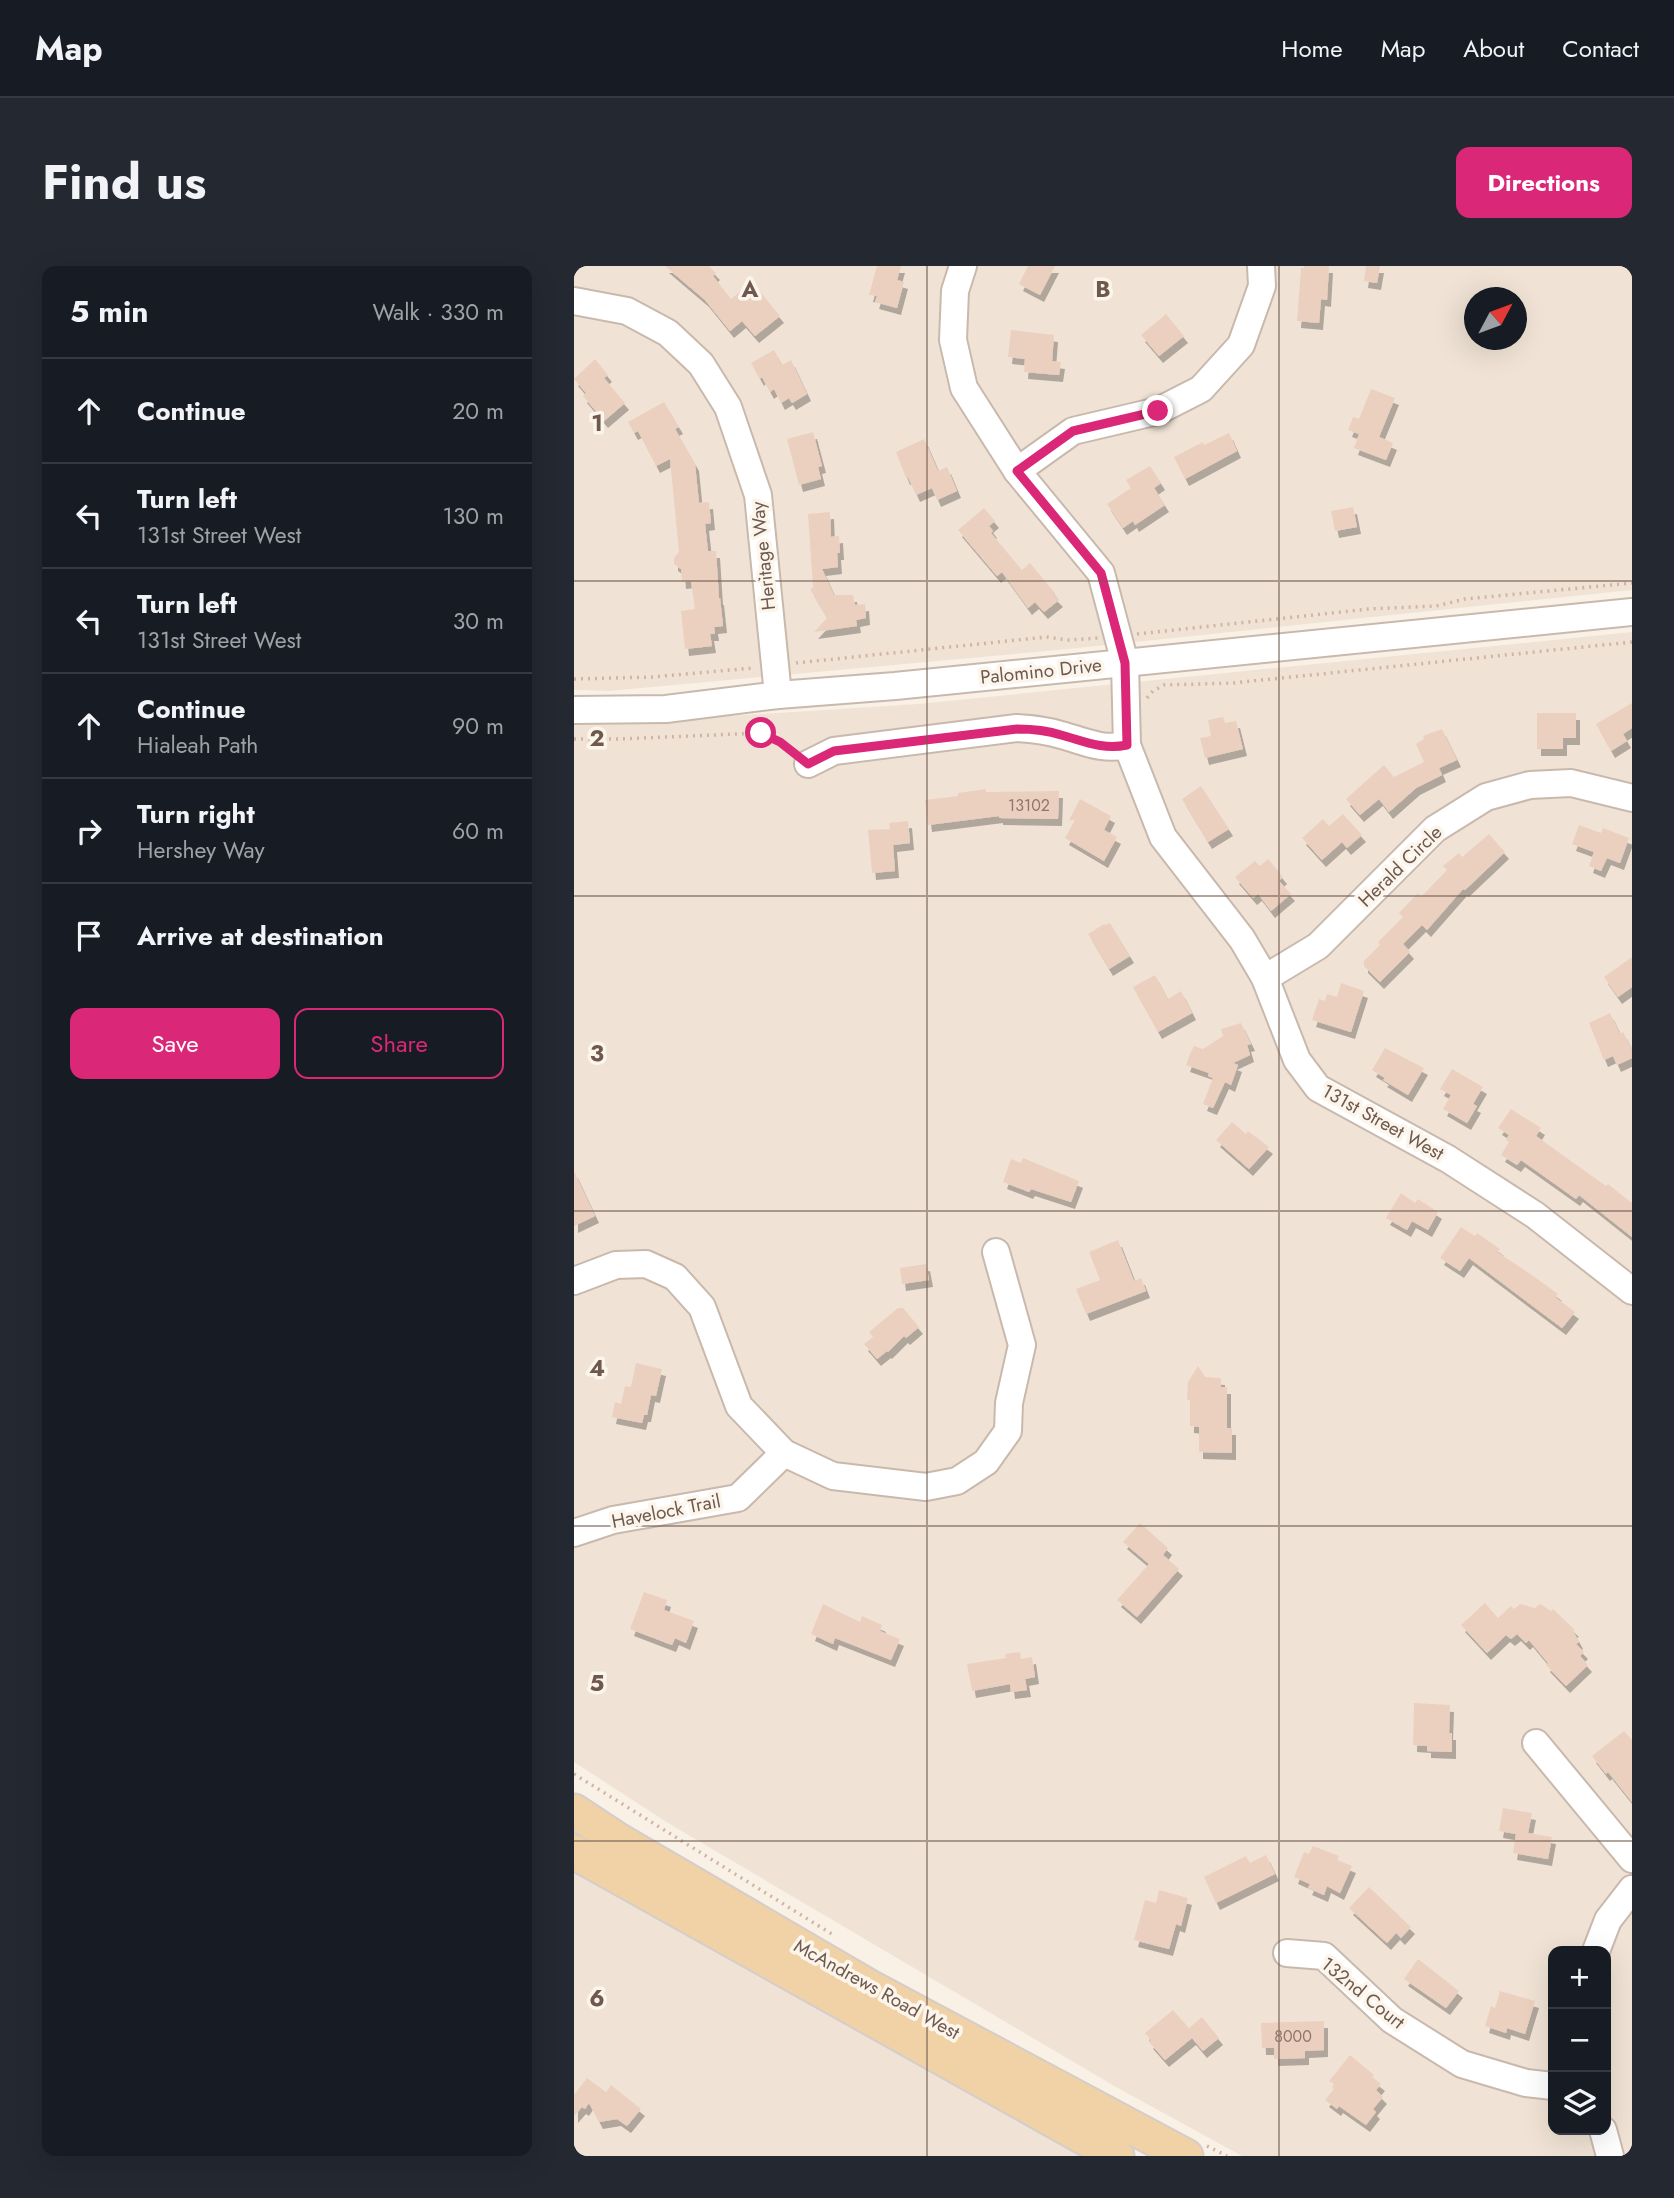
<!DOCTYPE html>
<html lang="en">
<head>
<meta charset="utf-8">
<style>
	body { margin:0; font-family:Jost,sans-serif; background:#242831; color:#f1f3f6 }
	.controls { position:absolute; right:21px; bottom:21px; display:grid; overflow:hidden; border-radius:14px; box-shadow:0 7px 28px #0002 }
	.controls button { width:63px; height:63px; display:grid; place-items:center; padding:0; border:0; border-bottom:2px solid #363941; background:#171b24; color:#f1f3f6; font:35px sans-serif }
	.compass { position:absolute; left:890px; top:21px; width:63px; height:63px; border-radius:50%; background:#171b24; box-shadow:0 7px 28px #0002; rotate:49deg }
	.stop { position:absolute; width:21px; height:21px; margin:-16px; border:5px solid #db2777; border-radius:50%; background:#fff }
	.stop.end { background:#db2777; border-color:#fff; box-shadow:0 2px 7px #0008 }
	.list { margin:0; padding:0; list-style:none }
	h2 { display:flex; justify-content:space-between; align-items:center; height:91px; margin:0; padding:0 28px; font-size:30px }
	h2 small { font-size:23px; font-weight:400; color:#9ea1a6 }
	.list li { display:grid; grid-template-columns:46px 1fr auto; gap:21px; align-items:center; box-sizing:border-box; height:105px; padding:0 28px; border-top:2px solid #363941 }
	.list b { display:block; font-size:26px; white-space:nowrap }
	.list p { margin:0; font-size:23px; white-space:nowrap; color:#9ea1a6 }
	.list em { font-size:23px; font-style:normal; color:#9ea1a6 }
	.actions { display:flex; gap:14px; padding:21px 28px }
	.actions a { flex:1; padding:16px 0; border:2px solid #db2777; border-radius:14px; text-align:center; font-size:24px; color:#db2777 }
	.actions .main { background:#db2777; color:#fff }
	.icon { flex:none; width:38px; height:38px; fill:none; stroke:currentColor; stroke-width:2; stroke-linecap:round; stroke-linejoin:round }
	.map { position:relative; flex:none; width:1058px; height:1890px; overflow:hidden; border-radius:14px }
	header { display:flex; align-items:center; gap:42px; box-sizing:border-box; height:98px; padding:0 35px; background:#171b24; border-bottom:2px solid #363941 }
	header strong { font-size:33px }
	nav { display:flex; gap:38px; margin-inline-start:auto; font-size:24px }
	.intro { display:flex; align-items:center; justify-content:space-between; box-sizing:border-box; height:168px; padding:0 42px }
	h1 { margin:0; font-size:49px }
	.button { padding:18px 32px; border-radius:14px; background:#db2777; color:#fff; font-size:24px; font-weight:700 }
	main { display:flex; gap:42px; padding:0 42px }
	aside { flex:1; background:#171b24; border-radius:14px; box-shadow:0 7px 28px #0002 }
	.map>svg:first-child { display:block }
	.residential { fill:#f0e3d5; fill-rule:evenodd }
	.building { fill:#ebd0c0; filter:url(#shadow) }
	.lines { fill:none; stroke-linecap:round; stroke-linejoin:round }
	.minor-casing { stroke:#c9b9ad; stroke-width:30 }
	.major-casing { stroke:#d4cdca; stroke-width:37 }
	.path { stroke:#d0b4a4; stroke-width:3.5; stroke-dasharray:2 5; stroke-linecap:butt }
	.minor { stroke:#fff; stroke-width:26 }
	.major { stroke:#f0d2a6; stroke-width:33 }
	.route { stroke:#db2777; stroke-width:9 }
	.grid { fill:none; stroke:#6f594e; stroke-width:2; stroke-opacity:0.55 }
	.labels { text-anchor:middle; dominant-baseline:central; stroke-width:7; stroke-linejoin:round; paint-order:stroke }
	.number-label { font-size:16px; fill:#8e776a }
	.street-label { font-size:19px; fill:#6f594e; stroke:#fcf5eb }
	.grid-label { font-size:23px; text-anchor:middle; font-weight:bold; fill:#6f594e; stroke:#fcf5eb; stroke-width:7; stroke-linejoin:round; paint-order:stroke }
</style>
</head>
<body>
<header>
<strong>Map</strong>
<nav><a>Home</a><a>Map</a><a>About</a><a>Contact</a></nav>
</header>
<div class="intro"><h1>Find us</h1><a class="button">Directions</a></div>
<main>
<aside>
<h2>5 min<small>Walk · 330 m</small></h2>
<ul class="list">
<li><svg class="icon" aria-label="ahead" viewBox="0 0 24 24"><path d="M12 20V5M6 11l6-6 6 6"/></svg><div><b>Continue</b></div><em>20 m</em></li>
<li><svg class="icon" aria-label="left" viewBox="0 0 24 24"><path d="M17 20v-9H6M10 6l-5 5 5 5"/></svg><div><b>Turn left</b><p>131st Street West</p></div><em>130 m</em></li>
<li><svg class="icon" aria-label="left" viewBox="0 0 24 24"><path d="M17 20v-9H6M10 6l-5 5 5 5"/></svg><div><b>Turn left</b><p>131st Street West</p></div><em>30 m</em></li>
<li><svg class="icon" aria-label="ahead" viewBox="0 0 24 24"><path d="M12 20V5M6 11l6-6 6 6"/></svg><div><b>Continue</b><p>Hialeah Path</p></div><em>90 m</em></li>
<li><svg class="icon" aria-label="right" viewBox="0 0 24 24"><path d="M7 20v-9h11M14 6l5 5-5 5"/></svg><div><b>Turn right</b><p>Hershey Way</p></div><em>60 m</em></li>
<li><svg class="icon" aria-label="arrive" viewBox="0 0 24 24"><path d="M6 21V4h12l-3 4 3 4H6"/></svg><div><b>Arrive at destination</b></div></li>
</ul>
<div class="actions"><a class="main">Save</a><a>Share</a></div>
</aside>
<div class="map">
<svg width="1058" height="1890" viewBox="0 0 1058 1890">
	<defs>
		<filter id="shadow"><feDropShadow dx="4" dy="7" stdDeviation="0" flood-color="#0004"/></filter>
	</defs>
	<rect width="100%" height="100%" fill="#f9f1e5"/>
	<g class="residential">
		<path d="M0,0H1058V324L484,384L35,425L0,424ZM900,32H942V74H900Z"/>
		<path d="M1058,366V1890H668L542,1821L94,1557L0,1496V455L156,450L344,438ZM979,1685H1032V1864H979Z"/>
		<polygon points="0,1574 544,1890 0,1890"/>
	</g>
	<g class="building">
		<polygon points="91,0 135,0 142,7 139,10 157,33 178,16 206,50 181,70 168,55 156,65 131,34"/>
		<polygon points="303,0 327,0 323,14 330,16 323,42 301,36 303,30 295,29"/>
		<polygon points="454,0 481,0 466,29 445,18"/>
		<polygon points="730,0 755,0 753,34 747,33 745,57 723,55 727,2 730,2"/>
		<polygon points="792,0 806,0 803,17 790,15"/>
		<polygon points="592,48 610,70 585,90 567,69"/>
		<polygon points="437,64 480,69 478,95 487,96 485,109 450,106 451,93 434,91"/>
		<polygon points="200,84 208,99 217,94 233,128 218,137 215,132 207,137 200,123 196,126 188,111 186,113 177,97"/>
		<polygon points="21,93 34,109 30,112 51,137 30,155 9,130 12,127 0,113"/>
		<polygon points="797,123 821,132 805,171 819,177 812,194 780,182 785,168 774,164 779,151 785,153"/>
		<polygon points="90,136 105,161 101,163 121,198 125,237 135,236 137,257 131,258 134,285 142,285 145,332 146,332 149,360 140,361 141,368 136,368 138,380 111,383 107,345 121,343 117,315 108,316 107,303 100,298 100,292 105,286 96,193 82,200 64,165 60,167 54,156"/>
		<polygon points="239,166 248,200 244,201 247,213 225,219 213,173"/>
		<polygon points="655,167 663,185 611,213 600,191 629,176 630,179"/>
		<polygon points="350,173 364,205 373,201 383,225 363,234 358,222 342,229 334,211 332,212 322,186"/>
		<polygon points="576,200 587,217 580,222 591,239 561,259 559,255 549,262 533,238 557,222 552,214"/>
		<polygon points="779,241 783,261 761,265 757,245"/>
		<polygon points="410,242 421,255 415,260 419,265 417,267 448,304 456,297 481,327 479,328 485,334 470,346 461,336 454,342 428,306 423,310 384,264"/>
		<polygon points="256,246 257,271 265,270 266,287 263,287 264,301 248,303 260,329 279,329 281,339 291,338 292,352 282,354 283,360 240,366 253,352 236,323 239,322 234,248"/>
		<polygon points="1058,437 1058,462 1049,468 1053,475 1037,485 1022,458"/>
		<polygon points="963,447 1002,447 1002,472 989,472 989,483 963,483"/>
		<polygon points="649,451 651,457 662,455 669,483 631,492 626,472 637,470 634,454"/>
		<polygon points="868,463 883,494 865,502 868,509 842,522 815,546 805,533 786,549 772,533 810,499 820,511 850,496 842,478 850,473 849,470"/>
		<polygon points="627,520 655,563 634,576 608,533"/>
		<polygon points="412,523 412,526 485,525 484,553 425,552 425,550 354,559 351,534 384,530 384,527"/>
		<polygon points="506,533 537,550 530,564 543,571 530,595 491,572 501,554 495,554"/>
		<polygon points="769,548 788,569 773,582 768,576 748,594 728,572 749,553 755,560"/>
		<polygon points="334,555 336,577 319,579 321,605 298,607 294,564 316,563 315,557"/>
		<polygon points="1005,559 1027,567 1029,562 1055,572 1046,597 1033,592 1027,605 1015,600 1020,586 998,578"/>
		<polygon points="915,568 931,586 891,624 889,623 853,664 848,659 829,678 836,686 806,716 790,700 790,695 806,679 804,676 829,651 825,647 844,627 847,631 873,604 869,600 885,587 888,591"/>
		<polygon points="694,593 709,611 705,615 717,628 697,645 684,628 679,632 661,611 681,595 686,600"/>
		<polygon points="536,657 556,690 535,703 514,668 530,658 531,659"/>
		<polygon points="1058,691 1058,721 1044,731 1030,711"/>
		<polygon points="581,709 594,733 607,725 618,747 584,766 559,721"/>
		<polygon points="767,717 790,725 777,766 738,754 745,733 751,735 753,728 763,731"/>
		<polygon points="1036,747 1046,768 1049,766 1058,784 1058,792 1043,799 1039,790 1030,794 1015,757"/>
		<polygon points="667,757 677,778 673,779 676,789 659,797 664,799 657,819 651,816 639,842 629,838 639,812 634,810 635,807 612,799 616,788 620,780 629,783 649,770 647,763"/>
		<polygon points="811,782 850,802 834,829 809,814 811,812 798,804"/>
		<polygon points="878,803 909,821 899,838 903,840 893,857 869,843 877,829 866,823"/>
		<polygon points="937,843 967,862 962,870 1032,920 1034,918 1058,937 1058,971 1005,929 1002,933 947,894 943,899 927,889 935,876 932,874 935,869 924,862"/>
		<polygon points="658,856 672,868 674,865 695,881 675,903 642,874"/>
		<polygon points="449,892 505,915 497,936 457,923 455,926 429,916 437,893 447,897"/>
		<polygon points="0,905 21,950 0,960"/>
		<polygon points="827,927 841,937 844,933 864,946 854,964 838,955 833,964 812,952"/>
		<polygon points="887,961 901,970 903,967 926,983 923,986 955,1007 984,1028 981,1031 1001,1046 988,1062 895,992 886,1005 866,992"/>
		<polygon points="544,974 560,1015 567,1012 572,1025 512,1048 502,1023 526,1014 515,986"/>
		<polygon points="352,998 355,1014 328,1018 326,1002"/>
		<polygon points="324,1042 329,1042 345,1061 332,1072 330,1070 314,1086 313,1085 303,1093 290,1078 299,1071 295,1066"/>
		<polygon points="62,1097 88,1103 82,1130 77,1129 73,1149 70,1149 68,1157 38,1151 41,1136 47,1138 51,1120 57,1121"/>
		<polygon points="624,1100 631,1111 647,1112 647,1121 653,1121 653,1162 658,1162 658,1187 625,1186 625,1161 616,1160 616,1134 613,1134 614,1116"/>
		<polygon points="566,1257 594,1282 589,1289 605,1303 563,1351 543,1334 575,1298 549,1276"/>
		<polygon points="70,1326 93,1334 90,1344 120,1355 112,1377 101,1372 98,1379 56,1363"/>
		<polygon points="911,1337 924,1352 937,1340 940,1343 946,1338 961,1342 966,1338 977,1345 979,1343 1001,1364 999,1365 1005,1376 1002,1378 1010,1386 1006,1390 1014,1399 992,1420 972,1399 974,1397 955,1374 952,1377 943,1368 937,1373 932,1369 913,1387 887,1359"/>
		<polygon points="249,1338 286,1356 288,1350 308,1359 306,1365 326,1373 317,1394 261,1372 259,1378 237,1368"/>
		<polygon points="446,1386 447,1393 458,1391 461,1411 451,1413 453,1424 437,1426 436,1418 398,1425 393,1398 432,1392 431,1388"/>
		<polygon points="840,1437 876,1439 875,1467 878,1467 878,1486 853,1485 853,1480 839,1479"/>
		<polygon points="1050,1465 1058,1474 1058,1536 1034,1506 1032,1508 1018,1490"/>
		<polygon points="929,1542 958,1547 954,1567 978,1571 974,1593 939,1587 942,1568 925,1565"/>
		<polygon points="739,1580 765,1590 763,1594 778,1600 766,1627 753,1620 750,1629 734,1622 736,1618 720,1611 730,1586 735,1588"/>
		<polygon points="692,1589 701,1608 642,1637 630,1611 672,1590 676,1597"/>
		<polygon points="795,1621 837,1661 827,1672 822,1667 813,1677 775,1642"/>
		<polygon points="585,1624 614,1632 607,1660 602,1658 595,1683 560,1674 571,1634 582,1637"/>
		<polygon points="844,1693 885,1725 872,1742 830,1713"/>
		<polygon points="926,1725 961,1735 951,1768 933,1762 932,1767 911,1760 917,1740 921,1742"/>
		<polygon points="599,1744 615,1762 628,1751 645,1772 629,1785 618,1772 591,1794 575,1776 577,1774 571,1767"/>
		<polygon points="750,1755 750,1784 731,1785 731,1792 700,1793 700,1782 688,1782 687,1757"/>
		<polygon points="776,1789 800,1809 798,1811 807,1818 802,1824 809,1831 799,1843 802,1846 792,1859 765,1840 763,1843 751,1834 760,1823 758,1821 760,1818 755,1815"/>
		<polygon points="13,1812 32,1826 37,1819 67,1843 53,1860 43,1853 25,1856 15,1837 11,1843 8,1841 0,1850 0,1829"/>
	</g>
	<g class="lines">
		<g class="minor-casing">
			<g id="minor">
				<polyline points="389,0 381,25 379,74 390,122 443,205 527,307 551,397 553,479 589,571 668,673 691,712 723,794 744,822 874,893 961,949 1058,1025"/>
				<polyline points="0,35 53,45 94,67 127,98 154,141 184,229 204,429"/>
				<polyline points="443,205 499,165 584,145 627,123 667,79 688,20 687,0"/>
				<polyline points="0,444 92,443 204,429 321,420 1058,346"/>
				<path d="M234,498L260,485L443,462C458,463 472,464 487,469C510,475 528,485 553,479"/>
				<polyline points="691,712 744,680 861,563 912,531 956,519 997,517 1058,532"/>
				<polyline points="0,1015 42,999 72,998 101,1011 128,1041 165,1140 210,1187 259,1210 352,1221 383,1215 412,1196 434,1165 435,1137 448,1079 422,986"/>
				<polyline points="0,1267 39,1254 164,1232 210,1187"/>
				<polyline points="962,1477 1058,1593"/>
				<polyline points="1022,1685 1034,1654 1058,1623"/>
				<polyline points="713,1687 750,1690 818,1754 888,1798 952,1817 979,1820"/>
				<polyline points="1029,1864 1036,1890"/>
			</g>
		</g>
		<g class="major-casing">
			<g id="major">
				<polyline points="0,1545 44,1574 294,1720 612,1890"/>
				<polyline points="0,1586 543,1890"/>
			</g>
		</g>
		<g class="path">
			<polyline points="563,368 794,343 862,340 891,333 1058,317"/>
			<polyline points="222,397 472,371 495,374 524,372"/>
			<polyline points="0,413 78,411 179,402"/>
			<polyline points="573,432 579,425 590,419 659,417 1058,376"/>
			<polyline points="0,473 45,473 187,467 206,476 220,487"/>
			<polyline points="0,1508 261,1670"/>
			<polyline points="633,1880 653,1890"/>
		</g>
		<use href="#minor" class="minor"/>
		<use href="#major" class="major"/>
	</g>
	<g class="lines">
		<path class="route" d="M187,467L206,476L234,498L260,485L443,463C458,463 472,464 487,469C510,475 528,484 553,479L551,397L527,307L443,205L499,165L584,145"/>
	</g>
	<path class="grid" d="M353,0V1890M705,0V1890M0,315H1058M0,630H1058M0,945H1058M0,1260H1058M0,1575H1058"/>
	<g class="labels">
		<g class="number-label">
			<text x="455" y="539">13102</text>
			<text x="719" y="1770">8000</text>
		</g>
		<g class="street-label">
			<text transform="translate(189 290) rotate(-96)">Heritage Way</text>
			<text transform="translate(467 405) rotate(-6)">Palomino Drive</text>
			<text transform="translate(826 600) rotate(-44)">Herald Circle</text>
			<text transform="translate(809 856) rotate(29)">131st Street West</text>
			<text transform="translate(92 1245) rotate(-11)">Havelock Trail</text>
			<text transform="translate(303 1723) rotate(29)">McAndrews Road West</text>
			<text transform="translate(789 1727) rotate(39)">132nd Court</text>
		</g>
	</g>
	<g class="grid-label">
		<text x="176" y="31">A</text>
		<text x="529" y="31">B</text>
		<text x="23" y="165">1</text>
		<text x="23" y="480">2</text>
		<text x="23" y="795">3</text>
		<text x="23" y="1110">4</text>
		<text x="23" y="1425">5</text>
		<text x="23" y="1740">6</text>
	</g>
</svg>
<div class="controls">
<button>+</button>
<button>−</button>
<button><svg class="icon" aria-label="layers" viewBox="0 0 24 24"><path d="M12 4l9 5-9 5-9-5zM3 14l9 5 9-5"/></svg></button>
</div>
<svg class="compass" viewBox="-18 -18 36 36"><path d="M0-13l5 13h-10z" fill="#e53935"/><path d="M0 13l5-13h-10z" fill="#9ea1a6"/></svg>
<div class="stop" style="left:187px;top:467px"></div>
<div class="stop end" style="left:584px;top:145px"></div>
</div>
</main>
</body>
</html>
